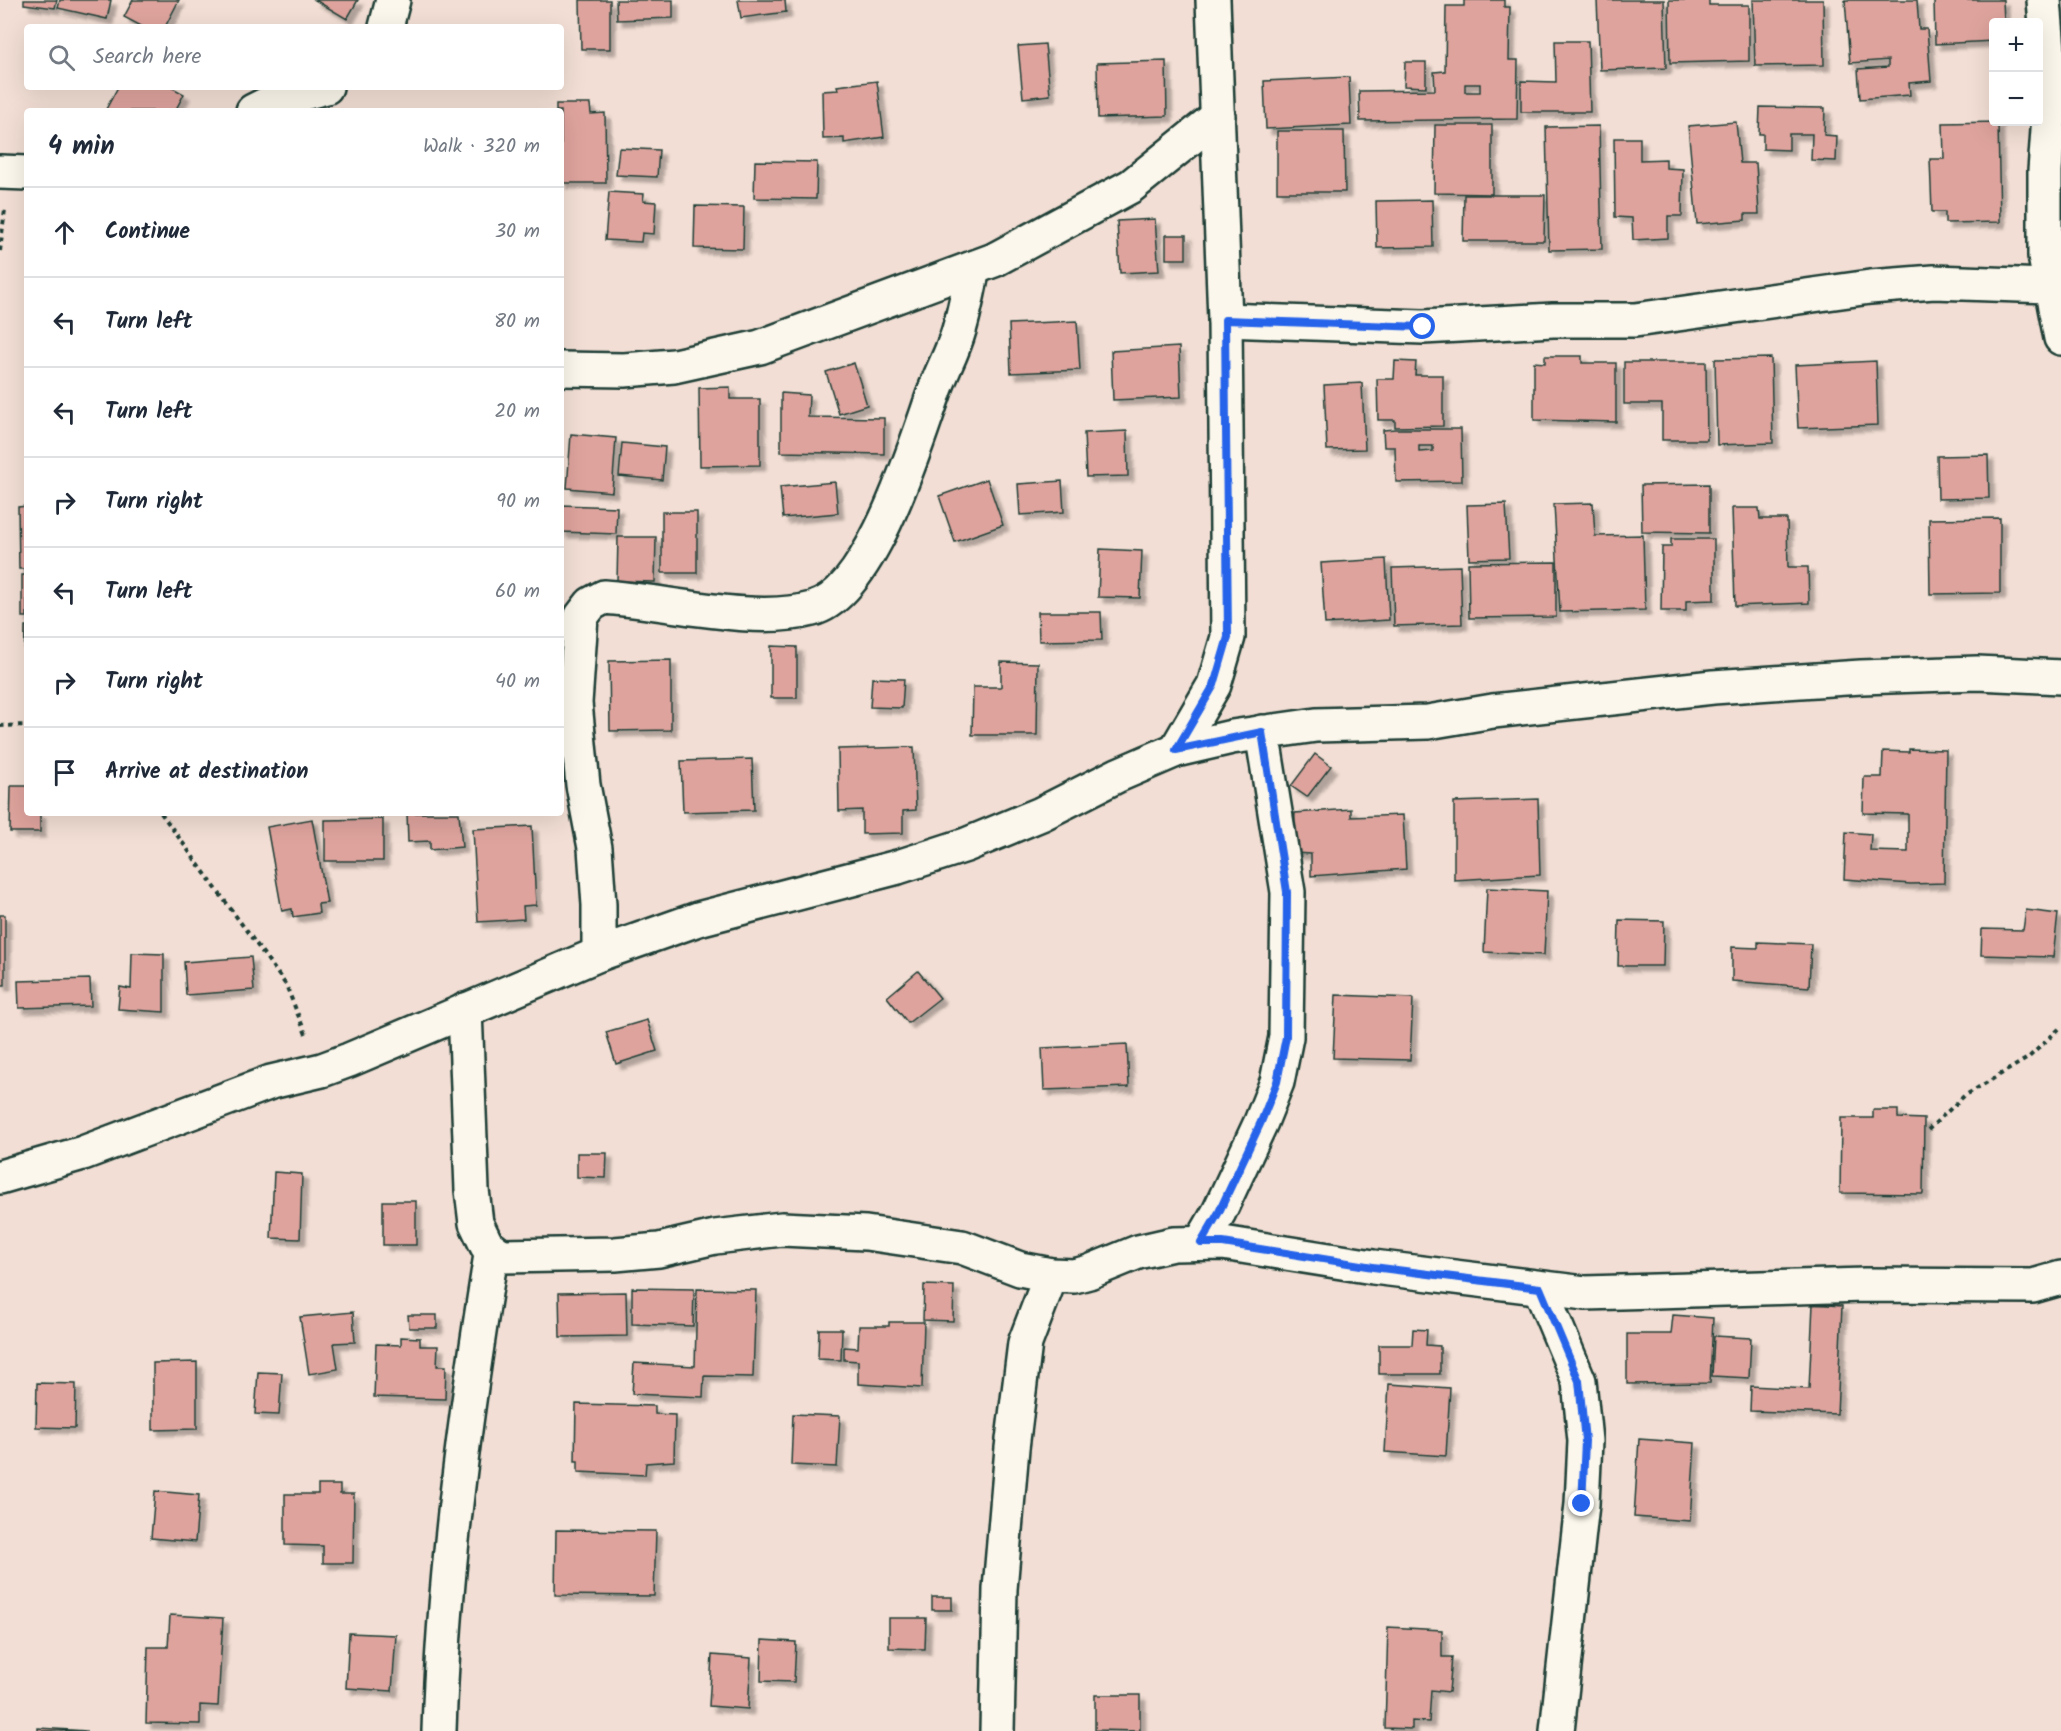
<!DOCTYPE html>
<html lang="en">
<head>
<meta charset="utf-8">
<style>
	body { margin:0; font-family:Kalam,sans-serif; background:#f6f6f7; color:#1f2937 }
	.controls { position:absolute; right:18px; top:18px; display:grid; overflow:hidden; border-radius:6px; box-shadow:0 6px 24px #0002 }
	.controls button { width:54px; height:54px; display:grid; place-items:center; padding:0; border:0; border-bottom:2px solid #e0e1e3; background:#fff; color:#1f2937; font:30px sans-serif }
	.stop { position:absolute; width:18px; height:18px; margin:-14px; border:4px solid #2563eb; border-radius:50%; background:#fff }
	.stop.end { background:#2563eb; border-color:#fff; box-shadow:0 2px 6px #0008 }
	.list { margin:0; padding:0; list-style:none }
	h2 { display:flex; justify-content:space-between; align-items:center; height:78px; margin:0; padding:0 24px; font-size:26px }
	h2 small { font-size:20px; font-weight:400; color:#747a83 }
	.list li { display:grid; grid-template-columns:39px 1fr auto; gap:18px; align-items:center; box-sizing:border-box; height:90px; padding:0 24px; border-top:2px solid #e0e1e3 }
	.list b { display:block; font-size:22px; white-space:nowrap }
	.list em { font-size:20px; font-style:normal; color:#747a83 }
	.icon { flex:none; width:33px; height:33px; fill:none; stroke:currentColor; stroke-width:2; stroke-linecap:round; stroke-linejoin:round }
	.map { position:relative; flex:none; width:2061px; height:1731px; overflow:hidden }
	.search { position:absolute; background:#fff; box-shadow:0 6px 24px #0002; left:24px; top:24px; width:540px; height:66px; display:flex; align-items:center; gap:15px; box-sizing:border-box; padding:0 21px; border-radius:6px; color:#747a83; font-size:22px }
	.panel { position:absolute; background:#fff; box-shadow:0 6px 24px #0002; left:24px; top:108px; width:540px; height:708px; border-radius:6px }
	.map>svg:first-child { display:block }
	.building { fill:#dea39d; stroke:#1f3d34; stroke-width:1.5; fill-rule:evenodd; filter:url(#shadow) }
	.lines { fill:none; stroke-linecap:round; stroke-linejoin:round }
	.minor-casing { stroke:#1f3d34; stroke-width:38 }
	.path { stroke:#1f3d34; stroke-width:4; stroke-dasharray:4.5 4.5; stroke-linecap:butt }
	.minor { stroke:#fbf7ec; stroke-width:33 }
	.route { stroke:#2563eb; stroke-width:8 }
</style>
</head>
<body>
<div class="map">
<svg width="2061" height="1731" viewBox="0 0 2061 1731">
	<defs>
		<filter id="shadow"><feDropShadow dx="5.5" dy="5.5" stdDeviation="1.5" flood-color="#0004"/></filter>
	</defs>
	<rect width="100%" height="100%" fill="#f2ded4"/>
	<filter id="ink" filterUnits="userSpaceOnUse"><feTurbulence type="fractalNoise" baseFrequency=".0167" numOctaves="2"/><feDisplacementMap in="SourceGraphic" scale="12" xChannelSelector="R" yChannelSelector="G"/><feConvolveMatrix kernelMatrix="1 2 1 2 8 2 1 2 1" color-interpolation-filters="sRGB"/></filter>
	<g filter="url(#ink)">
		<g class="building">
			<polygon points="24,0 57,0 55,8 24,4"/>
			<polygon points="60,0 111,0 107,19 58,8"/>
			<polygon points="133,0 179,0 165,27 143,27 124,17"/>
			<polygon points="315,0 358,0 347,19"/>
			<polygon points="580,0 610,0 610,49 581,49"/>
			<polygon points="616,0 673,0 673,18 617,20"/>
			<polygon points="738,0 785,0 786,12 741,18"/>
			<path d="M1464,0H1504V7H1510L1509,60H1518L1517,119L1360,121L1359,91L1435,90L1434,72L1445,71L1446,6H1464ZM1465,84H1480V92H1465Z"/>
			<polygon points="1597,0 1664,0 1666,68 1600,70"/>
			<polygon points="1669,0 1709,0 1709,5 1749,5 1749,61 1670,63"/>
			<polygon points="1753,0 1823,0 1824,65 1755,66"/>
			<polygon points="1845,0 1917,0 1919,29 1927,29 1931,81 1909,83 1910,95 1860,99 1858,69 1888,67 1888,60 1850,63"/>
			<polygon points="1934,0 2003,0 2004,22 1994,22 1994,41 1935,44"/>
			<polygon points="268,24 325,27 267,27"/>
			<polygon points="1555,41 1588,41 1590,112 1521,112 1521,81 1556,82"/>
			<polygon points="1045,44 1050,95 1023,98 1018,46"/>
			<polygon points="1166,61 1167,116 1098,118 1097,63"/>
			<polygon points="1405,62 1426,62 1426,87 1404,86"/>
			<polygon points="1349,77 1351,125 1266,129 1264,81"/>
			<polygon points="877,81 884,137 844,143 844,138 823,139 822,91 838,90 837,86"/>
			<polygon points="118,87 171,87 184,94 175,111 105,111"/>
			<polygon points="556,104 590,104 591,114 605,113 606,183 561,183 561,111 556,111"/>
			<polygon points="1760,107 1825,108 1824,135 1837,136 1836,161 1811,160 1812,134 1789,134 1789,150 1763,149 1763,134 1759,134"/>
			<polygon points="1736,122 1740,163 1756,163 1759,214 1745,214 1745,220 1697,224 1688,126"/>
			<polygon points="1998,122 2000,222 1945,223 1945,212 1932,212 1930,159 1944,159 1943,123"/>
			<polygon points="1435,125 1492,125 1492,194 1434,193"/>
			<polygon points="1599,126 1602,249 1549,250 1546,127"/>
			<polygon points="1277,131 1344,131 1345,192 1277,192"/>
			<polygon points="1614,138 1640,138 1640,160 1666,159 1666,168 1683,169 1682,216 1668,216 1668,238 1633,240 1632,218 1615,217"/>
			<polygon points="619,148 659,150 657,177 616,175"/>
			<polygon points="755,161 817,162 816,199 754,198"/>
			<polygon points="609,192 644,194 643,201 656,202 654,234 642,233 641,242 605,240"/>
			<polygon points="1464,195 1545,195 1544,241 1463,241"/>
			<polygon points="1432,200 1433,247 1377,248 1376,201"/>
			<polygon points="695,206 744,207 743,249 694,248"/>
			<polygon points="1155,219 1159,271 1120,273 1117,221"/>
			<rect x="1166" y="235" width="20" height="24"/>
			<polygon points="1077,321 1080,370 1011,373 1009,324"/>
			<polygon points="1179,347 1181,397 1113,400 1111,351"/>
			<polygon points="1545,356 1582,356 1582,363 1616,363 1616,422 1534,420 1534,362 1545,363"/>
			<polygon points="1771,358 1773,443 1717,445 1715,359"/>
			<polygon points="1395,361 1416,362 1415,375 1443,375 1443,426 1395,427 1395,420 1378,420 1377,379 1394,379"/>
			<polygon points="1876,361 1878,425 1798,428 1795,365"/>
			<polygon points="1624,362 1706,362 1707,440 1662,440 1662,404 1624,404"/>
			<polygon points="854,363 867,405 839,414 826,372"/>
			<polygon points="1362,383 1365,449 1327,450 1324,385"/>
			<polygon points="730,387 730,399 760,399 760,465 700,466 699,388"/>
			<polygon points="781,393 809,395 808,417 884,418 884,454 781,452"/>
			<path d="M1395,429H1461L1462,481L1396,482L1395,447H1384L1383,430ZM1419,446H1433V451L1419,452Z"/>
			<polygon points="1127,431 1128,476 1086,477 1084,433"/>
			<polygon points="571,434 616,438 612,492 567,488"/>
			<polygon points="622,443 665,447 662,480 619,476"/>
			<polygon points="1988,455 1989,498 1938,499 1937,456"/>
			<polygon points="987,479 1003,525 955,542 939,496"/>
			<polygon points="1062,481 1064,512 1020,515 1018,484"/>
			<polygon points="835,482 838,513 783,518 780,487"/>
			<polygon points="1709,484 1709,533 1642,532 1641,485"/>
			<polygon points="1593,503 1595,536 1643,535 1645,610 1560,612 1554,504"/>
			<polygon points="1506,504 1509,558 1469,559 1467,505"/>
			<polygon points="561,505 617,507 616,534 561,532"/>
			<polygon points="27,506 27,569 19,569 18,507"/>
			<polygon points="1732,508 1759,508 1760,519 1787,519 1788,567 1808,567 1809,603 1735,606"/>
			<rect x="662" y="512" width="35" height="61"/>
			<polygon points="2000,518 2000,593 1930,594 1929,519"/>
			<polygon points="618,537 656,537 655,582 617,581"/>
			<polygon points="1671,539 1714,539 1714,600 1686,601 1686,611 1661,611 1662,547 1671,547"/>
			<polygon points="1100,549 1142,551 1140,598 1098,597"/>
			<polygon points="1386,559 1389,620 1325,624 1321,563"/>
			<polygon points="1556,562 1556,617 1469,618 1468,563"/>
			<polygon points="1460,566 1462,624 1394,626 1392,568"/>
			<rect x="22" y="575" width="5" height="42"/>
			<polygon points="1038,612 1101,612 1102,640 1039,641"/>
			<polygon points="25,626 27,626 27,673 24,673"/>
			<polygon points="771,646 797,647 797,698 771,698"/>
			<polygon points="671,660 671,730 610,731 609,661"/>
			<polygon points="1001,662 1038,663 1037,735 972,735 973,687 1001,687"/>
			<polygon points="872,678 904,679 902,708 870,707"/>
			<polygon points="914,747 916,810 903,811 903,833 862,834 862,810 839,811 838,749"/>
			<polygon points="1909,749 1946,750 1944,883 1911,884 1844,879 1846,832 1871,834 1870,851 1908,852 1908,814 1863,813 1864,777 1882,777 1883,751 1909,752"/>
			<polygon points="1315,754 1331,766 1307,797 1291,786"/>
			<polygon points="752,759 754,810 683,812 681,761"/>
			<polygon points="11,786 27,786 27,813 40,813 40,832 10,832"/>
			<polygon points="1538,799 1540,875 1454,880 1454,802"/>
			<polygon points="1351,809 1351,817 1403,815 1406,869 1311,876 1311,854 1293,853 1295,813"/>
			<polygon points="407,813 459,813 462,847 430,850 430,841 408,842"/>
			<polygon points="312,819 327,903 318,904 319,913 293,917 292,909 282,911 267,827"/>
			<polygon points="383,819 383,861 325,861 325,820"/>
			<polygon points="532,826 536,905 523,906 524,919 478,922 473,829"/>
			<polygon points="1487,888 1547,891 1544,955 1484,952"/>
			<polygon points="2026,910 2058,914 2053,957 1981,955 1982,929 2023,930"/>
			<rect x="0" y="915" width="5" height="70"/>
			<polygon points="1619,920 1664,921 1663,966 1618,966"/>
			<polygon points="1758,942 1811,944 1809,987 1732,981 1732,947 1758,948"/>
			<polygon points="132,953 164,954 164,1012 118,1009 120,987 131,989"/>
			<polygon points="251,957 254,990 186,995 184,962"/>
			<polygon points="918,971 940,998 908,1023 887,997"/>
			<polygon points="90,979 91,1006 19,1008 18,981"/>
			<polygon points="1336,995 1413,998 1410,1060 1333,1058"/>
			<polygon points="647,1020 657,1051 616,1064 606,1032"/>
			<polygon points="1127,1044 1129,1087 1044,1090 1042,1048"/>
			<polygon points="1873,1110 1898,1110 1898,1118 1924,1119 1923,1194 1840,1193 1841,1118 1873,1118"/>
			<polygon points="577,1153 607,1153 606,1178 577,1177"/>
			<polygon points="274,1172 302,1174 300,1239 271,1238"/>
			<rect x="383" y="1201" width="33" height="44"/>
			<polygon points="924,1285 954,1286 953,1321 923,1320"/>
			<polygon points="632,1288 694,1289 693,1326 632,1324"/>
			<polygon points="697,1289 756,1290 753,1377 704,1376 703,1397 632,1394 634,1363 695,1366"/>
			<polygon points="626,1292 627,1336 560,1337 559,1293"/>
			<polygon points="1813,1304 1842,1306 1837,1414 1750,1411 1751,1386 1809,1389"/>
			<polygon points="353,1312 355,1342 334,1343 338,1369 309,1374 300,1317"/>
			<polygon points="408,1315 437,1315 437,1328 409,1328"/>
			<polygon points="1673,1315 1713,1318 1710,1383 1627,1384 1627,1334 1671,1334"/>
			<polygon points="889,1322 924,1322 922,1388 858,1384 858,1361 844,1360 844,1347 858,1348 859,1326 889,1326"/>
			<polygon points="819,1329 842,1329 841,1360 818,1359"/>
			<polygon points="1413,1329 1427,1330 1426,1345 1440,1346 1440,1374 1379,1374 1379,1345 1412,1345"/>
			<polygon points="1714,1336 1751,1338 1749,1378 1712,1376"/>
			<polygon points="401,1337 420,1338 420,1346 438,1346 437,1366 446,1366 445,1399 374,1397 376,1344 401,1345"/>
			<polygon points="197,1362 197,1429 153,1430 153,1363"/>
			<polygon points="258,1372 282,1373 279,1415 255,1414"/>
			<polygon points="37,1383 76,1384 75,1428 36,1427"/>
			<polygon points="1389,1384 1450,1388 1446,1456 1385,1452"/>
			<polygon points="576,1404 655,1406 655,1414 675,1415 674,1461 646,1463 645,1475 578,1472 578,1461 575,1461"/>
			<polygon points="793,1414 840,1416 837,1467 791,1465"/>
			<polygon points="1639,1439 1695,1443 1690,1521 1634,1517"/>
			<polygon points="318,1485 340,1485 340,1494 354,1494 353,1563 323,1563 323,1546 285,1545 285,1494 318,1494"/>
			<polygon points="155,1491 199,1495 195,1542 151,1538"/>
			<polygon points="556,1530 656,1531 654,1596 555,1595"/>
			<rect x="932" y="1597" width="20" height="13"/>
			<polygon points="170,1615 223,1618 218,1706 200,1705 200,1724 146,1723 148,1647 168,1647"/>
			<polygon points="889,1618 926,1618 925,1649 889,1648"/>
			<polygon points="1388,1627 1442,1630 1442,1657 1452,1657 1449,1692 1431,1690 1429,1722 1412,1721 1412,1729 1385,1728"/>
			<polygon points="349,1633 396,1635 392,1691 346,1688"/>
			<polygon points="762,1640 796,1642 794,1682 761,1681"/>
			<polygon points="712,1655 751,1658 748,1709 709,1706"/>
			<polygon points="1095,1695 1140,1695 1140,1731 1095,1730"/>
			<polygon points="38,1728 88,1731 38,1731"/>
		</g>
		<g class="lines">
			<g class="minor-casing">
				<g id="minor">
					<polyline points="2044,0 2051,88 2045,171 2045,256 2061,338"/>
					<polyline points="386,27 393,0"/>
					<polyline points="253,111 273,101 326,87"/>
					<polyline points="0,172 27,173"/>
					<polyline points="1225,320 1423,327 1553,320 1635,320 1870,287 1934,282 2050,286"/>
					<polyline points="561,369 624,370 674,366 760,347 994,260 1131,186 1218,116"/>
					<polyline points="1176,750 1214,685 1228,637 1225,320 1213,0"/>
					<path d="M599,954V905L595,848L583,785L575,703L581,617L591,604L604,597C666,601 754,625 812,609C871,594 915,446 934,393C941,372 953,352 959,330C965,310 969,288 973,268"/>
					<polyline points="465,1010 472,1190 476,1223 487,1246 502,1256 615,1254 659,1250 715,1237 782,1229 866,1233 962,1247 1020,1269 1051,1275 1074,1276 1089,1272 1138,1252 1173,1244 1223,1243 1373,1267 1585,1293 1865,1285 2033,1286 2061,1278"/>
					<polyline points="0,1177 83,1153 271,1082 322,1070 349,1060 599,954 698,919 898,867 966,845 1041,814 1118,775 1176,750 1232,737 1316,725 1428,722 1493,711 1713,687 1861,677 1977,673 2061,677"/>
					<polyline points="1201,1243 1219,1212 1261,1122 1277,1082 1286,1037 1288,892 1262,732"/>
					<polyline points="1540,1288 1579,1381 1585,1441 1582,1504 1557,1731"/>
					<path d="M439,1731C444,1568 466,1410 492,1249"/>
					<polyline points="997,1731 1000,1589 1012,1448 1025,1343 1051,1275"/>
				</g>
			</g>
			<g class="path">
				<polyline points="0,251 5,209"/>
				<polyline points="0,726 27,725"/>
				<polyline points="161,813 286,985 307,1037"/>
				<polyline points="1928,1130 1964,1096 2028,1058 2061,1027"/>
			</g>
			<use href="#minor" class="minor"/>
		</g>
	</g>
	<g class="lines" filter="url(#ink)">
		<polyline class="route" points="1423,327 1225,320 1228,637 1214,685 1176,750 1262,732 1287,892 1286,1037 1277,1082 1261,1122 1219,1212 1201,1243 1223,1243 1373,1267 1540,1288 1579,1381 1585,1441 1582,1504"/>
	</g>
</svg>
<div class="controls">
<button>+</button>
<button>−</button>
</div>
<div class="stop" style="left:1423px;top:327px"></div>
<div class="stop end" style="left:1582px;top:1504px"></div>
<div class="search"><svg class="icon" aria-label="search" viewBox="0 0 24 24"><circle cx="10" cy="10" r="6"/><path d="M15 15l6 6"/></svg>Search here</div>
<section class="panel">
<h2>4 min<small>Walk · 320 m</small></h2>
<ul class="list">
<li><svg class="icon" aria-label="ahead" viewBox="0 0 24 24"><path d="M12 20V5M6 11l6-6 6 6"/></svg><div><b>Continue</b></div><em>30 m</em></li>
<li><svg class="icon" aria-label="left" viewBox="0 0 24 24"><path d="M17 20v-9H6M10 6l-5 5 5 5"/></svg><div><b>Turn left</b></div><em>80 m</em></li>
<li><svg class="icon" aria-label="left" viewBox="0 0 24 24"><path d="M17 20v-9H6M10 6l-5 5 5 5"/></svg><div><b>Turn left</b></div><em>20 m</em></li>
<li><svg class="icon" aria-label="right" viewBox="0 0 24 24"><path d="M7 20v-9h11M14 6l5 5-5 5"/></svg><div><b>Turn right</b></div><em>90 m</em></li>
<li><svg class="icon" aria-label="left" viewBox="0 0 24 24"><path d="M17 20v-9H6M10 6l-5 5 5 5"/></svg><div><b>Turn left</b></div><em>60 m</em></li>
<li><svg class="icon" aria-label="right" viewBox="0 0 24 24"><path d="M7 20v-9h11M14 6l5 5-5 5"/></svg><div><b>Turn right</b></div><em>40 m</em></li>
<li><svg class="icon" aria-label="arrive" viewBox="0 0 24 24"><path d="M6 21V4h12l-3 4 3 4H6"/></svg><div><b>Arrive at destination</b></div></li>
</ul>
</section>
</div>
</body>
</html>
